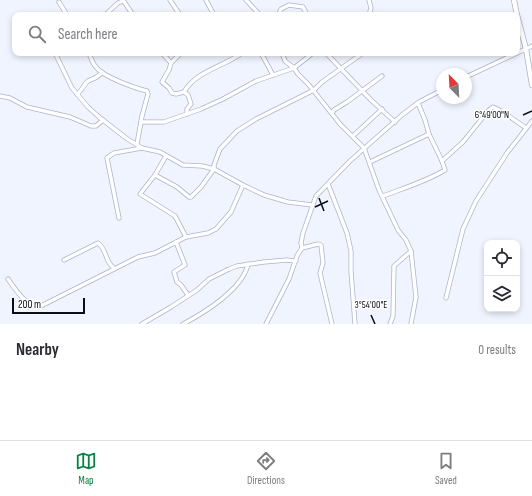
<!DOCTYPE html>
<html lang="en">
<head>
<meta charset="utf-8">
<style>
	body { margin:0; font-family:"Sofia Sans Condensed",sans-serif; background:#f7f7f7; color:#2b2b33 }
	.controls { position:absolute; right:12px; bottom:12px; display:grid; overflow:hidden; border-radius:8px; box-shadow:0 2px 6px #0003 }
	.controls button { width:36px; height:36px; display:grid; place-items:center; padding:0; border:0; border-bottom:1px solid #e1e1e2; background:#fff; color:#2b2b33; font:20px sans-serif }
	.compass { position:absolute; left:436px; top:68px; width:36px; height:36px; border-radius:50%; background:#fff; box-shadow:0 2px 6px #0003; rotate:336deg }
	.scale { position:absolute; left:12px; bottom:10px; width:73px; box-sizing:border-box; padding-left:4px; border:2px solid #0c0e17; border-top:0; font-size:11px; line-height:14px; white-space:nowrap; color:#0c0e17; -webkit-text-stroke:3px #fff; paint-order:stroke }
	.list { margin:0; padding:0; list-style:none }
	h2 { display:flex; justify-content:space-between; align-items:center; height:52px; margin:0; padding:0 16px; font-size:17px }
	h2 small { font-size:13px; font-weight:400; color:#7c7c81 }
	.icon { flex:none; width:22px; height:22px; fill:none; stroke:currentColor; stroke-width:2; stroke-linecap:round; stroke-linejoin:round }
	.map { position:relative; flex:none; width:532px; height:324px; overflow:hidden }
	.search { position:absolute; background:#fff; box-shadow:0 2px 6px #0003; left:12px; right:12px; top:12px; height:44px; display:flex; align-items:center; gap:10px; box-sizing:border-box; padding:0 14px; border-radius:8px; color:#7c7c81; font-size:15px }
	.sheet { height:116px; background:#fff }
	nav { display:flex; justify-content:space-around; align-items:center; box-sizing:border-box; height:56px; border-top:1px solid #e1e1e2; background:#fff; font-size:11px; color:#7c7c81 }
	nav a { display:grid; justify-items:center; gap:2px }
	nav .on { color:#0b8043 }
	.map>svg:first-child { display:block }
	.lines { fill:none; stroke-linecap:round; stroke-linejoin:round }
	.minor-casing { stroke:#acb4cd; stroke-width:5 }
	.major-casing { stroke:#acb4cd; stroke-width:6 }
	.minor { stroke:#fff; stroke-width:3.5 }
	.major { stroke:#fff; stroke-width:4.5 }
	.ticks { fill:none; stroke:#0c0e17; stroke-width:1.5 }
	.ticks-label { font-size:10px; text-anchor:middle; fill:#0c0e17; stroke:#fff; stroke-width:3; stroke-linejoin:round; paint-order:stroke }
</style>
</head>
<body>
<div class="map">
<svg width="532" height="324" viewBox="0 0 532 324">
	<rect width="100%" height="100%" fill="#f0f4fe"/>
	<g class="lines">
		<g class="minor-casing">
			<g id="minor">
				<polyline points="123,0 133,15"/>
				<polyline points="170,0 180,15"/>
				<polyline points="206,0 214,15"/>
				<polyline points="246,0 260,15"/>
				<polyline points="369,0 371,8 369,15"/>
				<polyline points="59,2 67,15"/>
				<polyline points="105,15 118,3 123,1"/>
				<polyline points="278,15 281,9 289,5 303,7 307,15"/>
				<polyline points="55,53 72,88 88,107 99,117 126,138 142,148 160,152 183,165 202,166 214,169 243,185 264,195 288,202 312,205"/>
				<path d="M89,53C91,58 92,63 96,67C103,77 135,88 147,91L148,94L142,116L137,144"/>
				<polyline points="162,53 171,63"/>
				<polyline points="181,53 171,63 169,70 162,82 169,88 172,93 176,94 184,92 188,95 191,104 187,109 187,114"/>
				<polyline points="261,53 273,75"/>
				<polyline points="282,53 285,61 294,68 298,74 309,85 340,124 364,148 379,190 389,211 398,230 406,240 411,251 416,297 411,324"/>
				<polyline points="326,53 371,100 395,122"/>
				<polyline points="466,77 532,46"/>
				<path d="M184,92C196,71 223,67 242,53"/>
				<path d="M77,94C82,91 84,84 88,81C94,78 98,78 102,72"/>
				<polyline points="0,96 10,98 27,107 70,117 91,126 96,126 103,120"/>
				<polyline points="332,113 334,110 347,102 382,76"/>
				<polyline points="141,122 164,122 201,109 223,99 256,81 294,68 313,53"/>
				<polyline points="353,136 382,109"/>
				<polyline points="166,156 155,175 140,194 175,216 186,237"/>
				<polyline points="442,161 463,142 488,111 493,107 503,112 526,128"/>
				<polyline points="370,162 429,134"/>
				<polyline points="155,175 177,187 189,197 191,197 201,187 214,169 214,165 220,149 237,131 256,119 314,90 322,82 363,53"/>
				<polyline points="328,184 347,233 351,251 351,271 355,324"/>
				<path d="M383,196C404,188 425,182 445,170L442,161L429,134L425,120L418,103"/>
				<polyline points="119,218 107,158 114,153 142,148"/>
				<polyline points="176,242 185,265 174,272 177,282 181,285 188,295"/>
				<polyline points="302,248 318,244 321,245 323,263 320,273 332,324"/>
				<path d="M64,260L98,243C107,249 105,263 114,268"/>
				<path d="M8,279C15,289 26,306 39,307L138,257L155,253L186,237L208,233L216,229L231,212L243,185"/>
				<polyline points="446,298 463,229 476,201 507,153 532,121"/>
				<polyline points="142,324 171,307 197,290 209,279 229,269 237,266 264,262 287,260 296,261"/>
				<path d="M183,324C204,313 243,289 248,264"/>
				<polyline points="266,324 289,279 297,256 302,248 301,243 303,233 316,196 350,161 402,115 419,102 442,90"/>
				<polyline points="390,324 393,316 394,266 411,251"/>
			</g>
		</g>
		<g class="major-casing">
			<g id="major">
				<polyline points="514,0 517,15"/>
				<polyline points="517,15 526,49 532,85"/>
			</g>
		</g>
		<use href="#minor" class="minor"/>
		<use href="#major" class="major"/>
	</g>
	<path class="ticks" d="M523,115L532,111M319,198L324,211M315,207L328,201M371,315L375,324"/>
	<g class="ticks-label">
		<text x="492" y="118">6°49'00"N</text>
		<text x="371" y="308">3°54'00"E</text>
	</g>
</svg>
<div class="controls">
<button><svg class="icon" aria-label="locate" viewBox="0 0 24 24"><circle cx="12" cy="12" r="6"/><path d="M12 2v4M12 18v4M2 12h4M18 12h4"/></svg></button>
<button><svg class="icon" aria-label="layers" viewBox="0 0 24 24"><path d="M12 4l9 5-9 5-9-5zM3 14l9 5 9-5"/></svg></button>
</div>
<svg class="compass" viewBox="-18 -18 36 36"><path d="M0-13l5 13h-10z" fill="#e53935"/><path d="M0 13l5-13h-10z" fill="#7c7c81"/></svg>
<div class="scale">200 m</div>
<div class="search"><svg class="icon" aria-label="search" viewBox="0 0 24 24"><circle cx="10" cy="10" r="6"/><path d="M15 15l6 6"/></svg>Search here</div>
</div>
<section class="sheet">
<h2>Nearby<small>0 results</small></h2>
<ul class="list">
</ul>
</section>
<nav>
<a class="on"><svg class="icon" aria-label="map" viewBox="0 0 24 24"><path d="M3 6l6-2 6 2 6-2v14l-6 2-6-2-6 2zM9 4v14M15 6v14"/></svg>Map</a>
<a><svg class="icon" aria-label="directions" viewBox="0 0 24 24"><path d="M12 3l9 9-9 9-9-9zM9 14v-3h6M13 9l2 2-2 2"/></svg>Directions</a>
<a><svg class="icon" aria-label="saved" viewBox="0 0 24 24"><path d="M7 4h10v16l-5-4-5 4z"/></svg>Saved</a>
</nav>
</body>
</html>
